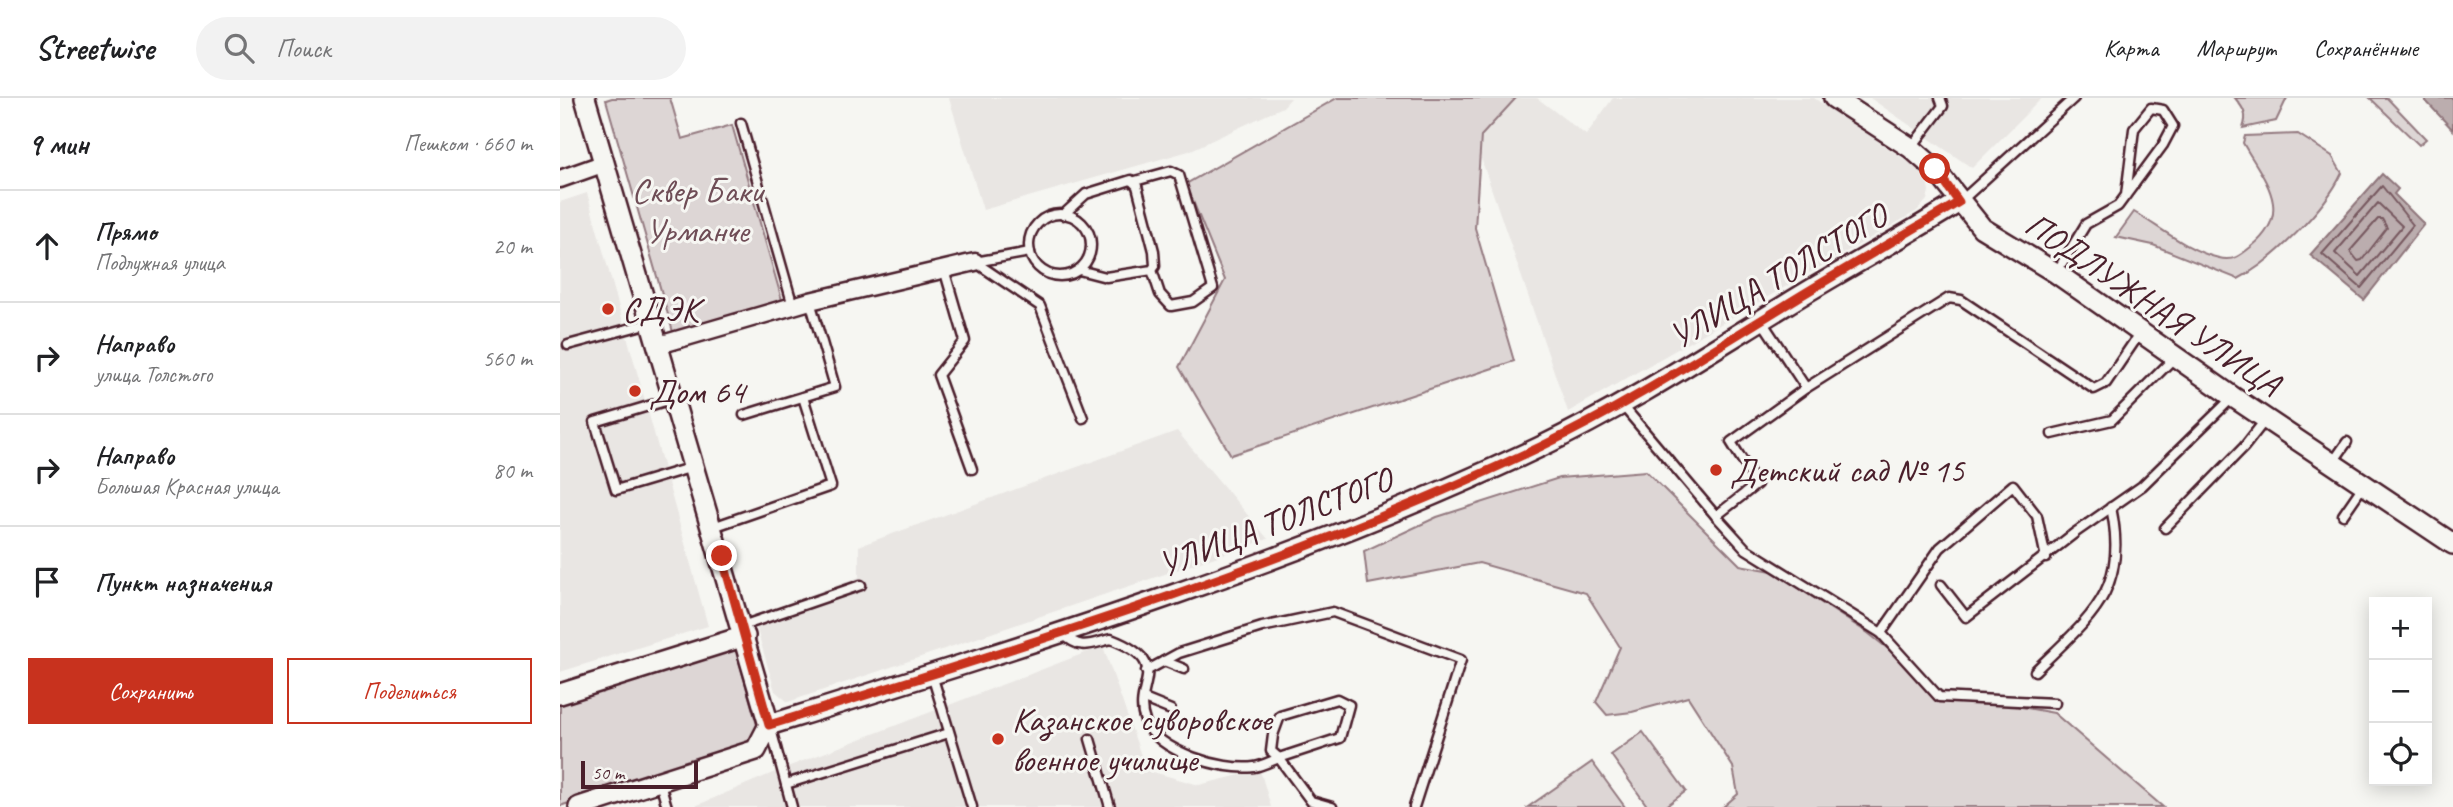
<!DOCTYPE html>
<html lang="ru">
<head>
<meta charset="utf-8">
<style>
	body { margin:0; font-family:Caveat,sans-serif; background:#f2f2f2; color:#202124 }
	.controls { position:absolute; right:21px; bottom:21px; display:grid; overflow:hidden; border-radius:0px; box-shadow:0 4px 18px #0003 }
	.controls button { width:63px; height:63px; display:grid; place-items:center; padding:0; border:0; border-bottom:2px solid #e0e0e0; background:#fff; color:#202124; font:35px sans-serif }
	.scale { position:absolute; left:21px; bottom:18px; width:117px; box-sizing:border-box; padding-left:7px; border:4px solid #4a1f2b; border-top:0; font-size:19px; line-height:24px; white-space:nowrap; color:#4a1f2b; -webkit-text-stroke:5px #f6f6f2; paint-order:stroke }
	.stop { position:absolute; width:21px; height:21px; margin:-16px; border:5px solid #c8321e; border-radius:50%; background:#fff }
	.stop.end { background:#c8321e; border-color:#fff; box-shadow:0 2px 7px #0008 }
	.list { margin:0; padding:0; list-style:none }
	h2 { display:flex; justify-content:space-between; align-items:center; height:91px; margin:0; padding:0 28px; font-size:30px }
	h2 small { font-size:23px; font-weight:400; color:#757577 }
	.list li { display:grid; grid-template-columns:46px 1fr auto; gap:21px; align-items:center; box-sizing:border-box; height:112px; padding:0 28px; border-top:2px solid #e0e0e0 }
	.list b { display:block; font-size:26px; white-space:nowrap }
	.list p { margin:0; font-size:23px; white-space:nowrap; color:#757577 }
	.list em { font-size:23px; font-style:normal; color:#757577 }
	.actions { display:flex; gap:14px; padding:21px 28px }
	.actions a { flex:1; padding:16px 0; border:2px solid #c8321e; border-radius:0px; text-align:center; font-size:24px; color:#c8321e }
	.actions .main { background:#c8321e; color:#fff }
	.icon { flex:none; width:38px; height:38px; fill:none; stroke:currentColor; stroke-width:2; stroke-linecap:round; stroke-linejoin:round }
	.map { position:relative; flex:none; width:1893px; height:709px; overflow:hidden }
	header { display:flex; align-items:center; gap:42px; box-sizing:border-box; height:98px; padding:0 35px; background:#fff; border-bottom:2px solid #e0e0e0 }
	header strong { font-size:33px }
	nav { display:flex; gap:38px; margin-inline-start:auto; font-size:24px }
	.search { width:490px; height:63px; background:#f2f2f2; display:flex; align-items:center; gap:18px; box-sizing:border-box; padding:0 24px; border-radius:38px; color:#757577; font-size:26px }
	main { display:flex }
	aside { flex:1; background:#fff }
	.map>svg:first-child { display:block }
	.built { fill:#e9e6e3 }
	.green { fill:#ddd6d5; stroke:#947a80; stroke-width:2 }
	.water { fill:#bbadae; stroke:#8e747a; stroke-width:2 }
	.lines { fill:none; stroke-linecap:round; stroke-linejoin:round }
	.shore { stroke:#77585f; stroke-width:2 }
	.service-casing { stroke:#4a1f2b; stroke-width:13 }
	.minor-casing { stroke:#4a1f2b; stroke-width:21 }
	.tertiary-casing { stroke:#4a1f2b; stroke-width:24 }
	.service { stroke:#f6f6f2; stroke-width:8 }
	.minor { stroke:#f6f6f2; stroke-width:16 }
	.tertiary { stroke:#f6f6f2; stroke-width:19 }
	.route { stroke:#c8321e; stroke-width:9 }
	.poi-dot { fill:#c8321e; stroke:#f6f6f2; stroke-width:2.5 }
	.labels { text-anchor:middle; dominant-baseline:central; stroke-width:6; stroke-linejoin:round; paint-order:stroke }
	.park-label { font-size:35px; fill:#6f4d56; stroke:#f6f6f2 }
	.street-label { font-size:35px; fill:#4a1f2b; stroke:#f6f6f2 }
	.poi-label { font-size:35px; fill:#4a1f2b; stroke:#f6f6f2; text-anchor:start }
</style>
</head>
<body>
<header>
<strong>Streetwise</strong>
<div class="search"><svg class="icon" aria-label="search" viewBox="0 0 24 24"><circle cx="10" cy="10" r="6"/><path d="M15 15l6 6"/></svg>Поиск</div>
<nav><a>Карта</a><a>Маршрут</a><a>Сохранённые</a></nav>
</header>
<main>
<aside>
<h2>9 мин<small>Пешком · 660 m</small></h2>
<ul class="list">
<li><svg class="icon" aria-label="ahead" viewBox="0 0 24 24"><path d="M12 20V5M6 11l6-6 6 6"/></svg><div><b>Прямо</b><p>Подлужная улица</p></div><em>20 m</em></li>
<li><svg class="icon" aria-label="right" viewBox="0 0 24 24"><path d="M7 20v-9h11M14 6l5 5-5 5"/></svg><div><b>Направо</b><p>улица Толстого</p></div><em>560 m</em></li>
<li><svg class="icon" aria-label="right" viewBox="0 0 24 24"><path d="M7 20v-9h11M14 6l5 5-5 5"/></svg><div><b>Направо</b><p>Большая Красная улица</p></div><em>80 m</em></li>
<li><svg class="icon" aria-label="arrive" viewBox="0 0 24 24"><path d="M6 21V4h12l-3 4 3 4H6"/></svg><div><b>Пункт назначения</b></div></li>
</ul>
<div class="actions"><a class="main">Сохранить</a><a>Поделиться</a></div>
</aside>
<div class="map">
<svg width="1893" height="709" viewBox="0 0 1893 709">
	<rect width="100%" height="100%" fill="#f6f6f2"/>
	<filter id="ink" filterUnits="userSpaceOnUse"><feTurbulence type="fractalNoise" baseFrequency=".0143" numOctaves="2"/><feDisplacementMap in="SourceGraphic" scale="14" xChannelSelector="R" yChannelSelector="G"/><feConvolveMatrix kernelMatrix="1 2 1 2 8 2 1 2 1" color-interpolation-filters="sRGB"/></filter>
	<g filter="url(#ink)">
		<g class="built">
			<polygon points="389,0 731,0 723,9 629,53 423,112"/>
			<polygon points="947,0 977,0 1026,37 1053,0 1254,0 1366,76 1369,93 1367,102 1357,113 1008,314 913,37"/>
			<polygon points="1310,0 1482,0 1412,70"/>
			<polygon points="27,95 148,528 0,574 0,104"/>
			<polygon points="617,333 708,441 228,604 215,593 193,518 299,479 299,448"/>
			<polygon points="543,548 586,672 639,687 700,672 711,709 133,709 222,671"/>
		</g>
		<g class="green">
			<polygon points="52,0 110,0 122,41 172,27 222,202 113,234 46,2"/>
			<polygon points="777,0 956,0 921,38 915,130 954,263 671,357 619,269 665,182 626,86"/>
			<path d="M1675,0H1727L1716,23L1683,30C1688,17 1684,11 1675,0Z"/>
			<polygon points="1810,0 1827,0 1866,41 1859,47"/>
			<path d="M1738,36L1772,58L1782,75C1766,110 1712,164 1678,181L1593,147L1556,139L1574,114C1601,130 1628,153 1659,160C1673,164 1681,157 1692,148C1735,113 1703,81 1683,45L1685,38Z"/>
			<polygon points="1086,373 1180,467 1212,473 1308,535 1384,595 1494,615 1603,709 1163,709 1178,696 1173,669 1128,599 1072,614 1047,617 1036,604 1060,549 1026,495 919,465 808,486 804,453 877,419 999,380"/>
			<polygon points="166,548 176,552 197,627 194,642 0,708 0,601"/>
			<polygon points="1083,634 1126,693 1105,709 1088,709 1051,657"/>
			<polygon points="1032,664 1065,709 968,709"/>
		</g>
		<g class="water">
			<polygon points="1863,0 1893,0 1893,32"/>
			<polygon points="1822,76 1838,91 1834,96 1864,126 1804,202 1750,157"/>
		</g>
		<g class="lines">
			<g class="shore">
				<polygon points="1822,88 1853,127 1801,190 1762,156"/>
				<polygon points="1818,105 1842,128 1800,178 1775,155"/>
				<polygon points="1818,121 1822,121 1827,130 1802,162 1798,163 1790,153"/>
			</g>
			<g class="service-casing">
				<g id="service">
					<polyline points="181,25 233,208"/>
					<polyline points="1351,50 1383,8 1380,0"/>
					<polyline points="575,83 611,73 619,77 653,190 633,204 611,208 600,196 592,172"/>
					<polyline points="1402,102 1514,0"/>
					<circle cx="500" cy="147" r="31"/>
					<polyline points="503,117 526,96 571,82 577,88 594,153 595,168 592,172 546,179 519,172"/>
					<polyline points="415,164 480,208 523,320"/>
					<polyline points="415,164 470,154"/>
					<polyline points="384,171 405,243 378,277 412,371"/>
					<polyline points="1496,175 1526,126 1558,108 1603,47 1613,28 1603,12 1591,10 1574,31 1566,97"/>
					<polyline points="1201,222 1246,290"/>
					<polyline points="8,247 90,225"/>
					<polyline points="112,301 35,324 56,392 133,369"/>
					<polyline points="1063,308 1156,418 1197,386 1171,344 1246,290 1389,200 1401,202 1534,291 1546,285 1580,235"/>
					<polyline points="184,317 275,289 250,203"/>
					<polyline points="1492,336 1552,322 1615,259"/>
					<polyline points="1773,364 1787,344"/>
					<polyline points="1783,417 1803,388"/>
					<polyline points="1156,418 1186,451 1321,535 1379,599 1495,605"/>
					<polyline points="153,429 271,388 243,299"/>
					<polyline points="1605,430 1684,349 1706,321"/>
					<polyline points="1381,487 1406,519 1516,434 1582,388 1673,299"/>
					<polyline points="182,528 301,487"/>
					<polyline points="1321,535 1380,450 1453,387 1477,418 1486,460"/>
					<path d="M503,536C521,553 530,546 551,541C616,566 571,588 585,623C599,654 662,673 694,669C702,668 711,663 719,660L751,703L772,709"/>
					<polyline points="604,563 624,571"/>
					<polyline points="586,573 619,555 702,529 773,514 901,562 854,709"/>
					<path d="M1475,573C1530,519 1569,494 1551,409"/>
					<polyline points="372,577 412,709"/>
					<polyline points="584,601 611,612"/>
					<polygon points="777,601 789,607 780,640 719,660 711,653 713,637 720,618"/>
					<polyline points="211,631 232,709"/>
					<polyline points="530,641 550,709"/>
					<polyline points="100,685 107,709"/>
					<polyline points="226,686 389,635"/>
				</g>
			</g>
			<g class="minor-casing">
				<g id="minor">
					<polyline points="0,81 45,65"/>
					<polyline points="99,247 250,203 415,164"/>
				</g>
			</g>
			<g class="tertiary-casing">
				<g id="tertiary">
					<polyline points="25,0 209,627"/>
					<polyline points="1274,0 1351,50 1375,71 1422,130 1496,175 1673,299 1893,446"/>
					<polyline points="0,596 185,538"/>
					<path d="M19,709L196,652L209,627C470,546 732,466 980,349C1066,308 1144,257 1224,208C1282,172 1342,140 1399,104"/>
				</g>
			</g>
			<use href="#service" class="service"/>
			<use href="#minor" class="minor"/>
			<use href="#tertiary" class="tertiary"/>
		</g>
	</g>
	<g class="lines" filter="url(#ink)">
		<path class="route" d="M162,458L209,627C470,546 733,466 980,349C1066,308 1144,257 1224,208C1282,172 1341,139 1399,104L1375,71"/>
	</g>
	<g class="poi-dot">
		<circle cx="48" cy="211" r="7"/>
		<circle cx="75" cy="293" r="7"/>
		<circle cx="1156" cy="372" r="7"/>
		<circle cx="438" cy="641" r="7"/>
	</g>
	<g class="labels">
		<g class="park-label">
			<text x="137" y="92">Сквер Баки<tspan x="137" dy="40">Урманче</tspan></text>
		</g>
		<g class="street-label">
			<text transform="translate(1218 178) rotate(-31)">УЛИЦА ТОЛСТОГО</text>
			<text transform="translate(1593 206) rotate(34)">ПОДЛУЖНАЯ УЛИЦА</text>
			<text transform="translate(715 424) rotate(-21)">УЛИЦА ТОЛСТОГО</text>
		</g>
		<g class="poi-label">
			<text x="62" y="211">СДЭК</text>
			<text x="89" y="293">Дом 64</text>
			<text x="1170" y="372">Детский сад № 15</text>
			<text x="452" y="621">Казанское суворовское<tspan x="452" dy="40">военное училище</tspan></text>
		</g>
	</g>
</svg>
<div class="controls">
<button>+</button>
<button>−</button>
<button><svg class="icon" aria-label="locate" viewBox="0 0 24 24"><circle cx="12" cy="12" r="6"/><path d="M12 2v4M12 18v4M2 12h4M18 12h4"/></svg></button>
</div>
<div class="scale">50 m</div>
<div class="stop" style="left:1375px;top:71px"></div>
<div class="stop end" style="left:162px;top:458px"></div>
</div>
</main>
</body>
</html>
